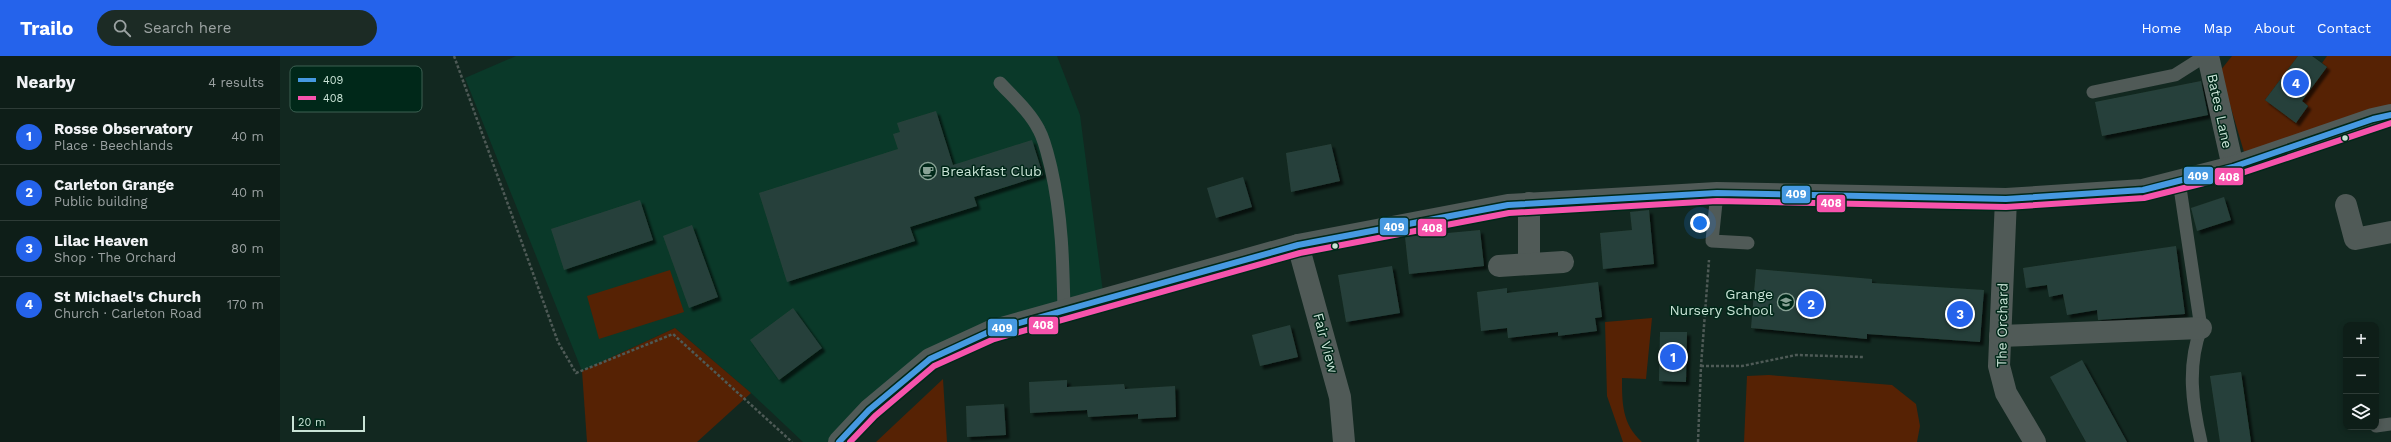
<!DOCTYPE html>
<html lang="en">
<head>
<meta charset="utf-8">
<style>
	body { margin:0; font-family:"Work Sans",sans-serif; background:#1c2b25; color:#f1f3f6 }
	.controls { position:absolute; right:12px; bottom:12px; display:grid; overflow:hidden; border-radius:8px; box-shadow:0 2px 6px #0003 }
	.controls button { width:36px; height:36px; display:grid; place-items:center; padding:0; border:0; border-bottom:1px solid #2e3c37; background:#0e1e18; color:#f1f3f6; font:20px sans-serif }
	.scale { position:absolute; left:12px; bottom:10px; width:73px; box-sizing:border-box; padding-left:4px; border:2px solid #c9e3d6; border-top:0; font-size:11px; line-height:14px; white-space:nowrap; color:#c9e3d6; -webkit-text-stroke:3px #002819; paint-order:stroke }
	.you { position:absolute; left:1420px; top:167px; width:14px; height:14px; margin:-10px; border:3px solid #fff; border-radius:50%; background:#1a73e8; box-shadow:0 0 0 6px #1a73e833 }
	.badge { display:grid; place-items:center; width:26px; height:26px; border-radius:50%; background:#2563eb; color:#fff; font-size:13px; font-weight:700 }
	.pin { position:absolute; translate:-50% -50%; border:2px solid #fff; box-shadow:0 1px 4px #0006 }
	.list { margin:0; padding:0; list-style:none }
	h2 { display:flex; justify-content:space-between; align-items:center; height:52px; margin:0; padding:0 16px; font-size:17px }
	h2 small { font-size:13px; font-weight:400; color:#9ba2a2 }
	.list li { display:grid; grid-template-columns:26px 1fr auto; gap:12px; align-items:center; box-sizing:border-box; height:56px; padding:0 16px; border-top:1px solid #2e3c37 }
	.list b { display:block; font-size:15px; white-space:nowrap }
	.list p { margin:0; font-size:13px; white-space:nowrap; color:#9ba2a2 }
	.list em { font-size:13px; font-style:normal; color:#9ba2a2 }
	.icon { flex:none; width:22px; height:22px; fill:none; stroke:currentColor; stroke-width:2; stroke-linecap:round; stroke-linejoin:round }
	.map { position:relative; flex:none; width:2111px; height:386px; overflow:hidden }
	header { display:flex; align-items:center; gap:24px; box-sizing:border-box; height:56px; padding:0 20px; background:#2563eb; color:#fff }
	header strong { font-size:19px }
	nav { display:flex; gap:22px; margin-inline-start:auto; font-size:14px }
	.search { width:280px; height:36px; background:#1c2b25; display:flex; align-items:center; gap:10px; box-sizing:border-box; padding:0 14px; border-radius:22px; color:#9ba2a2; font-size:15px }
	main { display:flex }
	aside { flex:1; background:#0e1e18 }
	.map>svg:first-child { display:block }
	.built { fill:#0a3929 }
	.green { fill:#562204 }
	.building { fill:#28413a; filter:url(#shadow) }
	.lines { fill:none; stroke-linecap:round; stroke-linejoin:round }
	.path { stroke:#4e5a56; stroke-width:2.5; stroke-dasharray:3 2; stroke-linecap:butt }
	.service { stroke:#505a57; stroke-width:13 }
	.minor { stroke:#505a57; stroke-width:22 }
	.tertiary { stroke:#505a57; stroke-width:22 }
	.bus-1-casing { stroke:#002819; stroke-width:9 }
	.bus-2-casing { stroke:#002819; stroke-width:9 }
	.bus-1 { stroke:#4699e1; stroke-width:6 }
	.bus-2 { stroke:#f653ac; stroke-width:6 }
	.bus-dot { fill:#c9e3d6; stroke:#002819; stroke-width:1.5 }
	.labels { text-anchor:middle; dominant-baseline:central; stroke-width:3; stroke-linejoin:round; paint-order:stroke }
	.street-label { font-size:14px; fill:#c9e3d6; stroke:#002819 }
	.poi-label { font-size:14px; fill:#c9e3d6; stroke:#002819; text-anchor:start }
	.key { fill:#002819; stroke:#3c6052; stroke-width:1 }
	.key-label { font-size:11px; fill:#c9e3d6 }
	.line-badge { stroke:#002819; stroke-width:1.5 }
	.badge-label { font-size:11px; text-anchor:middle; font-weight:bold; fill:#fff }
</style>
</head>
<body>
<header>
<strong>Trailo</strong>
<div class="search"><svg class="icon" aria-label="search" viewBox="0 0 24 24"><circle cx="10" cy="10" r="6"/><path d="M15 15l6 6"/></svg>Search here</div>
<nav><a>Home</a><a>Map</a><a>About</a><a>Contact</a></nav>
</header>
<main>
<aside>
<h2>Nearby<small>4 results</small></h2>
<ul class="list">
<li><span class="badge">1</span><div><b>Rosse Observatory</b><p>Place · Beechlands</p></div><em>40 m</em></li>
<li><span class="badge">2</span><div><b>Carleton Grange</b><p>Public building</p></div><em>40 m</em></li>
<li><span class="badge">3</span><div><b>Lilac Heaven</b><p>Shop · The Orchard</p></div><em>80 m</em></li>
<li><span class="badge">4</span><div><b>St Michael's Church</b><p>Church · Carleton Road</p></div><em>170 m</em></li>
</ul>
</aside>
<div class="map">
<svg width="2111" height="386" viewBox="0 0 2111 386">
	<defs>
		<filter id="shadow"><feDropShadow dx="3.5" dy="3.5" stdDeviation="1" flood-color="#0009"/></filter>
	</defs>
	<rect width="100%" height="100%" fill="#122820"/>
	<polygon class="built" points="236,0 777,0 800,59 824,244 650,303 559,386 523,386 471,337 395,272 302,315 185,22"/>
	<g class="green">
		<polygon points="1952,0 2018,0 1985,44 2016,66 2028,50 2022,45 2047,11 2042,7 2047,0 2111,0 2111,49 1964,96 1940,15"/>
		<polygon points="390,214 404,256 319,283 307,240"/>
		<path d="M1372,262L1366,323L1342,322C1342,347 1342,368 1362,386H1343L1327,340L1325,266Z"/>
		<polygon points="395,272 471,337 417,386 307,386 302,315"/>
		<polygon points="1489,319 1612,329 1636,348 1640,370 1637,386 1464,386 1467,320"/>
		<polygon points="663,323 667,386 596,386"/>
	</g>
	<g class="building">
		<polygon points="2018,0 2032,0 2047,11 2022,45 2028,50 2016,67 1985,44"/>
		<polygon points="1921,25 1928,59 1822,80 1815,46"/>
		<polygon points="656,55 673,109 752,84 763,119 694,141 697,150 630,171 635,185 507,226 479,137 618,93 613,78 620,76 617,67"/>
		<polygon points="1051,88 1060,125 1011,136 1006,97"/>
		<polygon points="963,121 972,151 936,162 927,132"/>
		<polygon points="1944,141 1951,164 1917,175 1911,152"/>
		<polygon points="360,144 373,184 284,214 271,173"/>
		<polygon points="1369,154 1374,208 1323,213 1320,177 1352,174 1350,156"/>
		<polygon points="412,169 438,241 409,252 383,180"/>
		<polygon points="1200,174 1204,210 1129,218 1125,181"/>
		<polygon points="1896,190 1905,258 1818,264 1817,254 1787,259 1783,238 1769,241 1767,229 1746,232 1743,212"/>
		<polygon points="1112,210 1120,257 1066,266 1058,219"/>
		<polygon points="1476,213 1592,223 1592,227 1704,234 1700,286 1587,278 1587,283 1471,272"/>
		<polygon points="1318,226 1322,261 1315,262 1317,275 1278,280 1278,276 1228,282 1227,272 1201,275 1197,236 1227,232 1227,237"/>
		<polygon points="513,252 542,292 499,324 470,284"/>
		<polygon points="1010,269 1018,301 980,310 972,279"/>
		<polygon points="1380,276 1407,276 1406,326 1379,325"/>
		<polygon points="1802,304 1847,386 1806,386 1770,321"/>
		<polygon points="1961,316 1971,386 1940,386 1930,320"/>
		<polygon points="787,324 787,331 844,328 845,333 895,330 896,361 858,363 858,358 808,361 807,354 750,357 749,326"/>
		<polygon points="724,348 726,379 687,381 686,350"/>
	</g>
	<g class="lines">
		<g class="path">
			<polyline points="174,0 278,286 296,317 393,278 512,386"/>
			<polyline points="1421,310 1462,310 1516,299 1583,301"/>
			<polyline points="1418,386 1421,310 1429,204"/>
		</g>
		<g class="service">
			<path d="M720,27C734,42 750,56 759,74C765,85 768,100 771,112C782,160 783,206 784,255"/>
			<polyline points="1813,36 1895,19 1925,0"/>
			<path d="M1899,125L1921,272C1907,310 1912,347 1921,386"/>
			<polyline points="1437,137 1432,185 1468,187"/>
			<polyline points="2096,370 2111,368"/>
		</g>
		<g class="minor">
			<polyline points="1928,0 1953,111"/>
			<polyline points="1726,143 1719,310 1726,337 1755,386"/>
			<polyline points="2066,149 2075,183 2111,176"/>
			<polyline points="1018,189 1060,341 1064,386"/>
			<polyline points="1249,208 1249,147"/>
			<polyline points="1219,210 1283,206"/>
			<polyline points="1720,280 1921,272"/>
		</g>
		<polyline class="tertiary" points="559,386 589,354 650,303 711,275 1018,189 1228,149 1437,137 1726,143 1863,134 1953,111 2093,63 2111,59"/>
		<g class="bus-1-casing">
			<polyline id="bus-1" points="559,386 589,354 650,303 711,275 1018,189 1228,149 1437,137 1726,143 1863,134 1953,111 2093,63 2111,59"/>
		</g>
		<g class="bus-2-casing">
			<polyline id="bus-2" points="570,386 595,360 654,310 714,283 1020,197 1229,157 1437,145 1726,151 1864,142 1956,119 2111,67"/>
		</g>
		<use href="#bus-1" class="bus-1"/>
		<use href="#bus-2" class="bus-2"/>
	</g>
	<defs>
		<g id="cafe-ring" transform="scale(0.9)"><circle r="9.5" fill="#002819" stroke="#89a296" stroke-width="1.5"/><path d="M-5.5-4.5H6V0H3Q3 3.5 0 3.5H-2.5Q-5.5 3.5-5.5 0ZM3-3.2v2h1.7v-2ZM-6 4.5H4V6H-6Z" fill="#89a296"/></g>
		<g id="school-ring" transform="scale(0.9)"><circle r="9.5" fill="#002819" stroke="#89a296" stroke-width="1.5"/><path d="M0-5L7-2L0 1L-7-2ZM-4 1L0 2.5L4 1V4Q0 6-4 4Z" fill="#89a296"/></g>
	</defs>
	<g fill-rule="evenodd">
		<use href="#cafe-ring" x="648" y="115"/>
		<use href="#school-ring" x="1506" y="246"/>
	</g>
	<g class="bus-dot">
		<circle cx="2065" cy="82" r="3.5"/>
		<circle cx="1055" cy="190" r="3.5"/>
	</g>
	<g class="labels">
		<g class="street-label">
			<text transform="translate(1940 55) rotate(78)">Bates Lane</text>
			<text transform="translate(1722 269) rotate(-89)">The Orchard</text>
			<text transform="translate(1046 287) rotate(75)">Fair View</text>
		</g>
		<g class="poi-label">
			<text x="661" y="115">Breakfast Club</text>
			<text x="1493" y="238" text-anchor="end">Grange<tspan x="1493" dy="16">Nursery School</tspan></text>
		</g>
	</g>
	<rect x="10" y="10" width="132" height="46" rx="6" class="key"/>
	<rect x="18" y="22" width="18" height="4" fill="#4699e1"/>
	<rect x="18" y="40" width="18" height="4" fill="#f653ac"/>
	<g class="key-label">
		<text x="43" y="28">409</text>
		<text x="43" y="46">408</text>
	</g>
	<g class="line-badge">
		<rect x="1903" y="110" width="31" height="19" rx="4" fill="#4699e1"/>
		<rect x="1934" y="111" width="30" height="19" rx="4" fill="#f653ac"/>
		<rect x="1501" y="129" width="30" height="19" rx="4" fill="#4699e1"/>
		<rect x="1536" y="138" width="30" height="19" rx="4" fill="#f653ac"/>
		<rect x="1099" y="161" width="30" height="19" rx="4" fill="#4699e1"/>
		<rect x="1137" y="162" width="30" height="19" rx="4" fill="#f653ac"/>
		<rect x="748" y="260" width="31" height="19" rx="4" fill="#f653ac"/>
		<rect x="707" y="262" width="31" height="19" rx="4" fill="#4699e1"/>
	</g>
	<g class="badge-label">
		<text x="1918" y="124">409</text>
		<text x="1949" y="125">408</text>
		<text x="1516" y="142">409</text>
		<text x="1551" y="151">408</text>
		<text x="1114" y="175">409</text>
		<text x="1152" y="176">408</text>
		<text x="763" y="273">408</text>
		<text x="722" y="276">409</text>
	</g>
</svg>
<div class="controls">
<button>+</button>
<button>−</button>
<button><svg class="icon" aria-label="layers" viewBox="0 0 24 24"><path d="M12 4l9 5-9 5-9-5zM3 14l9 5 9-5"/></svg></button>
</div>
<div class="scale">20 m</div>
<div class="you"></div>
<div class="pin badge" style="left:1393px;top:301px">1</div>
<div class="pin badge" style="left:1531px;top:248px">2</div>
<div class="pin badge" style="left:1680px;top:258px">3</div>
<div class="pin badge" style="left:2016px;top:27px">4</div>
</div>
</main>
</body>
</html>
